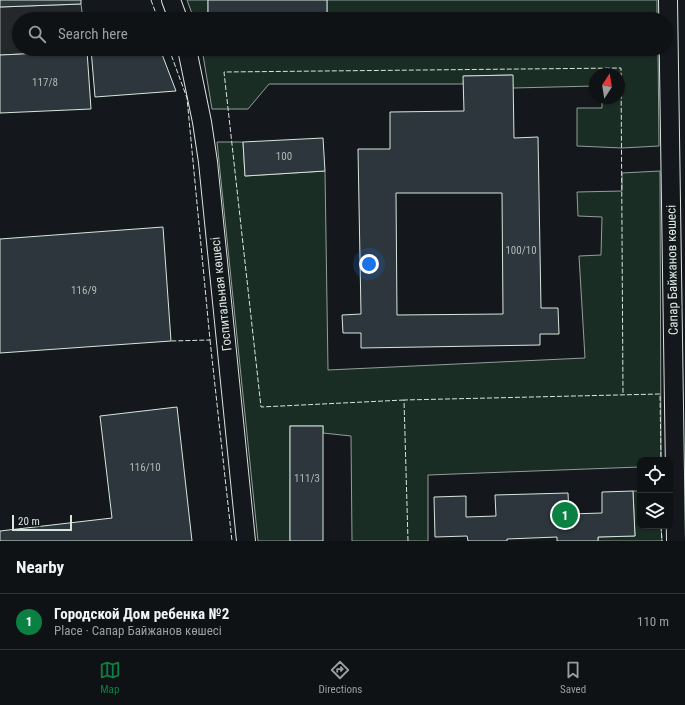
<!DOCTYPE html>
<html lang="en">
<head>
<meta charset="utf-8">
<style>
	body { margin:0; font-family:"Roboto Condensed",sans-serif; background:#181b1e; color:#f1f3f6 }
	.controls { position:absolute; right:12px; bottom:12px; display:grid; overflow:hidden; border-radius:8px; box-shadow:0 1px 3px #0004 }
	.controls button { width:36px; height:36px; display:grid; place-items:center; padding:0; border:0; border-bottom:1px solid #2f3234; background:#0f1215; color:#f1f3f6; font:20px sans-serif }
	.compass { position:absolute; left:589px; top:68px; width:36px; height:36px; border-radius:50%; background:#0f1215; box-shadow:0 1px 3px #0004; rotate:12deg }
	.scale { position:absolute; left:12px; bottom:10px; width:60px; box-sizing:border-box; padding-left:4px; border:2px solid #d8e6dc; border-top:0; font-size:11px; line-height:14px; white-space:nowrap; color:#d8e6dc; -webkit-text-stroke:3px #14181c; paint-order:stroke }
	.you { position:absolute; left:369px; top:264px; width:14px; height:14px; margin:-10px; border:3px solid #fff; border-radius:50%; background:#1a73e8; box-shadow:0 0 0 6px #1a73e833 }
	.badge { display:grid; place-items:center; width:26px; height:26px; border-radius:50%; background:#0b8043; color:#fff; font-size:13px; font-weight:700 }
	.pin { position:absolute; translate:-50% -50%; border:2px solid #fff; box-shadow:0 1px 4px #0006 }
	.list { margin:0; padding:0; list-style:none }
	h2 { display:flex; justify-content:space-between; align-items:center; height:52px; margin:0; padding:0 16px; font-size:17px }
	h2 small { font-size:13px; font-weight:400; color:#9b9ea0 }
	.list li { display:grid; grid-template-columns:26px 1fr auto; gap:12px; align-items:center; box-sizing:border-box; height:56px; padding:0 16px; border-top:1px solid #2f3234 }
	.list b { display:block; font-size:15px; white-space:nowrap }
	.list p { margin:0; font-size:13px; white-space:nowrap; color:#9b9ea0 }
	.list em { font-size:13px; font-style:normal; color:#9b9ea0 }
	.icon { flex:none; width:22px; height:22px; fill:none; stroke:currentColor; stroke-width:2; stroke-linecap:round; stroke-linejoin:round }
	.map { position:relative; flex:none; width:685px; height:541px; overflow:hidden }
	.search { position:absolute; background:#0f1215; box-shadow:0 1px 3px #0004; left:12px; right:12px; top:12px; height:44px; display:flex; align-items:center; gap:10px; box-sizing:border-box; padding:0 14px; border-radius:22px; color:#9b9ea0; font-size:15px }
	.sheet { height:108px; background:#0f1215 }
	nav { display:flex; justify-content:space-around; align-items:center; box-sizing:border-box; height:56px; border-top:1px solid #2f3234; background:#0f1215; font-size:11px; color:#9b9ea0 }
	nav a { display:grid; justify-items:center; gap:2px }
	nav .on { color:#0b8043 }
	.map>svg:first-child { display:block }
	.green { fill:#1a2d24; stroke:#939e99 }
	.parking { fill:#24282b; stroke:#939e99 }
	.building { fill:#2c363c; stroke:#d8e6dc; fill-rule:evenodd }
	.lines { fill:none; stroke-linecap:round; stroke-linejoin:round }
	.street-casing { stroke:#d8e6dc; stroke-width:20 }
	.street { stroke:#14181c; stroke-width:18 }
	.fence { stroke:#d8e6dc; stroke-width:1; stroke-dasharray:5 2; stroke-linecap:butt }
	.labels { text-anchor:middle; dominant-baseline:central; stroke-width:3; stroke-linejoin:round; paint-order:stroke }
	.number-label { font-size:11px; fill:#adbab4 }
	.street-label { font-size:13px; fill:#d8e6dc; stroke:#14181c }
</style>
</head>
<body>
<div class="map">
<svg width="685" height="541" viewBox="0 0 685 541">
	<rect width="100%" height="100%" fill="#14181c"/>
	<g class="green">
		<polygon points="187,0 208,0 208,19 194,19"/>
		<rect x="327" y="0" width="330" height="19"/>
		<polygon points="202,49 658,49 659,146 622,148 577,146 577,108 602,108 602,98 619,98 619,74 595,74 595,86 513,88 512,75 464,76 463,84 269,84 248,109 212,109"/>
		<polygon points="217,142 243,142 245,176 325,171 328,370 585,358 579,256 601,255 602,217 578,216 577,192 622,191 622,173 660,171 661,460 640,460 640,467 428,475 428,541 352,541 351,436 323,433 323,426 290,426 290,541 258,541"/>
		<polygon points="633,491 640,491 640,526 661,526 662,541 598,541 598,537 635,536"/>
	</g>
	<polygon class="parking" points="81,4 83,19 19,19 19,49 87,49 87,51 0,55 0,7"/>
	<g class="building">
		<polygon points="0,0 81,0 81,4 0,7"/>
		<rect x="208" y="0" width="119" height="19"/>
		<polygon points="91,49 160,49 176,91 95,97"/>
		<polygon points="87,51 91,109 0,113 0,55"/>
		<path d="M513,75L514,138L538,137L541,308H558L559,334H540V345L361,348V333H343L342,315L361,314L358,149H390V112L464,111L463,76ZM396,193H502L503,314L397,315Z"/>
		<polygon points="323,138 325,171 245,176 243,142"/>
		<polygon points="163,227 171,341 0,353 0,239"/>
		<polygon points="177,407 192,541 0,541 0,531 112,518 100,416"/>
		<rect x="290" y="426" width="33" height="115"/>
		<polygon points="633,491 635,536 598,537 598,541 557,541 557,537 507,539 507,541 468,541 467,536 435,537 434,497 466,496 466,517 496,516 495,495 568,493 569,514 602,513 602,492"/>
	</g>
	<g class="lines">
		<g class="street-casing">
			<g id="street">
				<polyline points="171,0 178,19"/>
				<polyline points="668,0 676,541"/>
				<polyline points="187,49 202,122 208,162 246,541"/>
			</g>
		</g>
		<use href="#street" class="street"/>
		<g class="fence">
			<polyline points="151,0 158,19"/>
			<polyline points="169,49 187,98 210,340 171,341"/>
			<polyline points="210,340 232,541"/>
			<polyline points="404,400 261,407 224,72 621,68 623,394"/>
			<polyline points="661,526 662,541"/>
			<polyline points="408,541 404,400 660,394 661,460"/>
		</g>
	</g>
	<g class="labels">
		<g class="number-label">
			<text x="45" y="82">117/8</text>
			<text x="284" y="156">100</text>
			<text x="521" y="250">100/10</text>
			<text x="84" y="290">116/9</text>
			<text x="145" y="467">116/10</text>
			<text x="307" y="478">111/3</text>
		</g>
		<g class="street-label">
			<text transform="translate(672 270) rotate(-91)">Сапар Байжанов көшесі</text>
			<text transform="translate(221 294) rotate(-96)">Госпитальная көшесі</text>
		</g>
	</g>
</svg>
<div class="controls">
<button><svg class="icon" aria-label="locate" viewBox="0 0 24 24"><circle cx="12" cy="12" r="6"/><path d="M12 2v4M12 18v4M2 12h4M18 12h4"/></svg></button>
<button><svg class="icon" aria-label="layers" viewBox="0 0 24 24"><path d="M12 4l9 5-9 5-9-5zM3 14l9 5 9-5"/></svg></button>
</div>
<svg class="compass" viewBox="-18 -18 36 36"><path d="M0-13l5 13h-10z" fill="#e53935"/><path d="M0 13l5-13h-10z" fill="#9b9ea0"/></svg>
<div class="scale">20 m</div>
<div class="you"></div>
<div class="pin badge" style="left:565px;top:515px">1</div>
<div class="search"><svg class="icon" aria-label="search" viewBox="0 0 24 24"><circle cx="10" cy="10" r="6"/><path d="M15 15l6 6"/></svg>Search here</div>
</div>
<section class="sheet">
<h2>Nearby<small></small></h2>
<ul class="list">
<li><span class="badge">1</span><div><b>Городской Дом ребенка №2</b><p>Place · Сапар Байжанов көшесі</p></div><em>110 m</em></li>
</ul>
</section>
<nav>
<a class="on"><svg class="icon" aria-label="map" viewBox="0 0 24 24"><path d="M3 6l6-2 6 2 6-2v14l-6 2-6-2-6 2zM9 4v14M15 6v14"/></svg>Map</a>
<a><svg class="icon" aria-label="directions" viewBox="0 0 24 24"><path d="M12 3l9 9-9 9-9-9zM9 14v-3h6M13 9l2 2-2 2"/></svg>Directions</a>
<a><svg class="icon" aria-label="saved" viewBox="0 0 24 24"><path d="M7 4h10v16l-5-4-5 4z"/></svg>Saved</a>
</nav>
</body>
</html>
